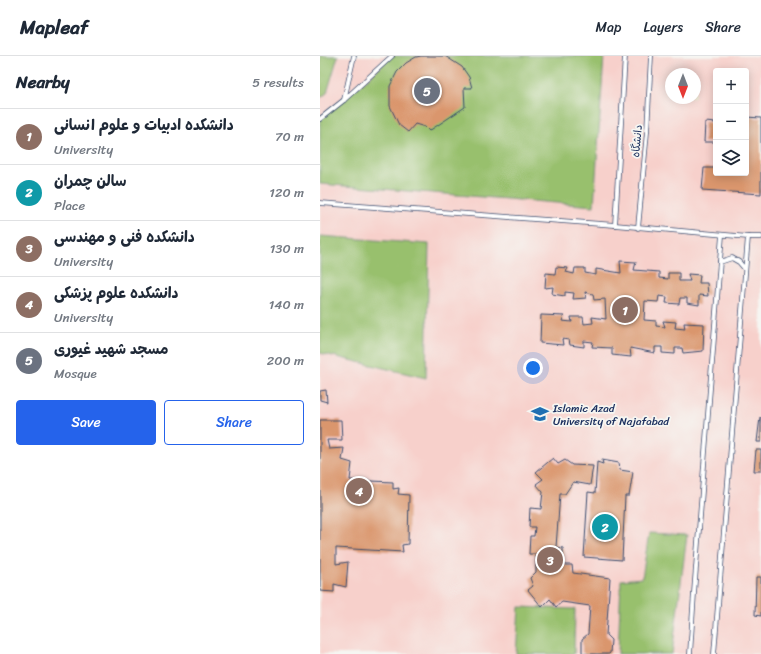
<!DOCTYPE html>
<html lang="en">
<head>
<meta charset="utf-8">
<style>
	body { margin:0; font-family:Sriracha,"Playpen Sans Arabic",sans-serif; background:#f6f6f7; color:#1f2937 }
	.controls { position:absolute; right:12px; top:12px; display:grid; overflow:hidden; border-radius:4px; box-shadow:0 2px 10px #0003 }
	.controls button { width:36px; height:36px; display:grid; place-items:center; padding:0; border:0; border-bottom:1px solid #e0e1e3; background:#fff; color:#1f2937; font:20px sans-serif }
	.compass { position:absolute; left:345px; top:12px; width:36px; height:36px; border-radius:50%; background:#fff; box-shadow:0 2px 10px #0003; rotate:180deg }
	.you { position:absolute; left:213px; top:312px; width:14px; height:14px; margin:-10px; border:3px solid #fff; border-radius:50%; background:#1a73e8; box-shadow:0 0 0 6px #1a73e833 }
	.badge { display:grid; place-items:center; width:26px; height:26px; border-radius:50%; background:#2563eb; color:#fff; font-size:13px; font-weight:700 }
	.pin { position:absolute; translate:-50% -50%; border:2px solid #fff; box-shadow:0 1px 4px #0006 }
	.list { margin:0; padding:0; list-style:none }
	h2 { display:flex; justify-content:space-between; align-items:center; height:52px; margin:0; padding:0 16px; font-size:17px }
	h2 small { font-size:13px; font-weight:400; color:#747a83 }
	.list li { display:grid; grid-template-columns:26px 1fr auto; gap:12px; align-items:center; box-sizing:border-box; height:56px; padding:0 16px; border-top:1px solid #e0e1e3 }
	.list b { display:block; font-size:15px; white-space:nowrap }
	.list p { margin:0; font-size:13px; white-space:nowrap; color:#747a83 }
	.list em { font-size:13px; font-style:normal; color:#747a83 }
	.actions { display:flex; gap:8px; padding:12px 16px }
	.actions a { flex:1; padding:9px 0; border:1px solid #2563eb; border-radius:4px; text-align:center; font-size:14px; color:#2563eb }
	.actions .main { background:#2563eb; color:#fff }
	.icon { flex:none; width:22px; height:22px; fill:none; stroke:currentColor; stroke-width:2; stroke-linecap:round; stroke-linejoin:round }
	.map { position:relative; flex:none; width:441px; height:598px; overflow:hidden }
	header { display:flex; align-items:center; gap:24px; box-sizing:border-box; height:56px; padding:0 20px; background:#fff; border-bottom:1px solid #e0e1e3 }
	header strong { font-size:19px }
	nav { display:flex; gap:22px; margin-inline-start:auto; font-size:14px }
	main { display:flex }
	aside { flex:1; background:#fff }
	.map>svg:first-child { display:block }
	.built { fill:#f7d0cb; fill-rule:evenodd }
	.green { fill:#98c06d; stroke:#5a7866 }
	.building { fill:#da966d }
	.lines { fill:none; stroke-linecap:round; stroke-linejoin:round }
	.service-casing { stroke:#3a4b6e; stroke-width:5.5 }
	.service { stroke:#fff; stroke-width:4 }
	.labels { text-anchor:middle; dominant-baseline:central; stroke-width:3.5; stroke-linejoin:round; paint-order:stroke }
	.street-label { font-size:11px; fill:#1b2f5e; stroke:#f6f6f2 }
	.poi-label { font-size:11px; fill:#1b2f5e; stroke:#f6f6f2; text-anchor:start }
</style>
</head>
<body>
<header>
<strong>Mapleaf</strong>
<nav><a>Map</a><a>Layers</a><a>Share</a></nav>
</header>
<main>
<aside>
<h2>Nearby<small>5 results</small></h2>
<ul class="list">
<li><span class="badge" style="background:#8d6e63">1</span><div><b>دانشکده ادبیات و علوم انسانی</b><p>University</p></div><em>70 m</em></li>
<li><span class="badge" style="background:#0f9aa8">2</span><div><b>سالن چمران</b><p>Place</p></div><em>120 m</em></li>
<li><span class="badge" style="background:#8d6e63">3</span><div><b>دانشکده فنی و مهندسی</b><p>University</p></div><em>130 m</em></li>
<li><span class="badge" style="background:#8d6e63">4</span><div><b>دانشکده علوم پزشکی</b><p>University</p></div><em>140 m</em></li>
<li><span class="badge" style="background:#6b7280">5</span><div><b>مسجد شهید غیوری</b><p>Mosque</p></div><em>200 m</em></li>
</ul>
<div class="actions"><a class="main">Save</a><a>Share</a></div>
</aside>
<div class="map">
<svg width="441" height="598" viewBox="0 0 441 598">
	<rect width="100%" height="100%" fill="#f6f6f2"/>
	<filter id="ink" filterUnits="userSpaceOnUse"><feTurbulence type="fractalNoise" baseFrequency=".025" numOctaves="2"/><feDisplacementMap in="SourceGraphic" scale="8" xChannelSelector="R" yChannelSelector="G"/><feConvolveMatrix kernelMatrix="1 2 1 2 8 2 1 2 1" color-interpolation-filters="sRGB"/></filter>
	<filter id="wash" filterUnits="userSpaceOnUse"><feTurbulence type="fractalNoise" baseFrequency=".012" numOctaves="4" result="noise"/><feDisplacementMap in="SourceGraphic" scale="16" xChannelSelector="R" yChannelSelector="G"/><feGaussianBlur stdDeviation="0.9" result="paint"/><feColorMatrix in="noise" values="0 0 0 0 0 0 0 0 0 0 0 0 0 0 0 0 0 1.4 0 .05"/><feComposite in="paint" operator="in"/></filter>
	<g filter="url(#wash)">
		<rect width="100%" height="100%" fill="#ece7cc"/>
		<path class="built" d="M0,0H441V598H0ZM396,15H426V117H396ZM351,18H375V42H351Z"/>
		<g class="green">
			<polygon points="0,0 18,0 7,37 0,42"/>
			<polygon points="72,0 284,0 274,150 0,128 0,61 45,25"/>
			<polygon points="0,180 109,188 106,322 0,297"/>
			<polygon points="329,477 367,479 352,598 298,598 301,524 322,522"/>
			<polygon points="199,551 255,553 254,598 196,598"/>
		</g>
		<g id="blocks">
			<g class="building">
				<polygon points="101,0 125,0 142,11 149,21 152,32 144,32 145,51 109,75 105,71 95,68 88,76 79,69 70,50 70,30 77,16 86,7 96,1"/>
				<polygon points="426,61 441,62 441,138 382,134 384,112 396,112 396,117 426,117"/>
				<polygon points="385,66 396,67 396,86 384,86"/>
				<polygon points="300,205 316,206 314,214 339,216 339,222 348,223 348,217 359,217 359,225 370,225 368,218 380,219 379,227 387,227 388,240 379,239 379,249 367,247 367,242 360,242 359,248 346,247 347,241 339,240 338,246 325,245 324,264 336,265 336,270 345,271 343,265 356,266 355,272 365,273 364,267 384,268 383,295 363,297 362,292 355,292 355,298 342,297 342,291 335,291 335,297 310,292 311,301 292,299 292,292 272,291 273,286 264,285 264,291 250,289 249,284 242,283 243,289 220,287 221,259 244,260 242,265 252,266 251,261 263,261 264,268 273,267 272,261 286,263 285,243 274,244 273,238 265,236 266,242 253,243 254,237 245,236 245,240 232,238 233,231 225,232 226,217 235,218 236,211 248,212 246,216 254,218 255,212 265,212 265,217 276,219 276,213 301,217"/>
				<polygon points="6,334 7,346 0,344 0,335"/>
				<polygon points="440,361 441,362 441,386 437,386"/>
				<polygon points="0,364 21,364 22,384 7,384 9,393 24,392 22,404 32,407 30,424 73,426 73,433 79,432 78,438 89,439 88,488 82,489 83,496 16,492 16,508 28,506 26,531 14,528 14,536 0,535"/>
				<polygon points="436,394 441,394 441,415 434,415"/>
				<polygon points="233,402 238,408 245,404 252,409 273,410 270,429 253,426 245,438 240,438 236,491 243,492 243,509 252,509 253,517 290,522 286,579 291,584 290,597 289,598 264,598 262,596 262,583 268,578 270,550 242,546 236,551 230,543 222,551 208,534 213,530 210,522 216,516 216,498 209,498 210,480 214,480 215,471 209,471 210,452 221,453 223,436 216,428 223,423 216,416"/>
				<polygon points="282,404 299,407 300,414 313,416 309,440 305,440 302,504 264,501 268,436 275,437 277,406 283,408"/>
				<polygon points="436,521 441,521 441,560 435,559"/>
			</g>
		</g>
	</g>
	<g filter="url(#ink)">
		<use href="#blocks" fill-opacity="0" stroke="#3a4b6e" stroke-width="1"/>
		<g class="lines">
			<g class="service-casing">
				<g id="service">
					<polyline points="24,44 34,0"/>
					<polyline points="0,63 24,44 72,0"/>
					<polyline points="0,147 295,169 428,181 441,181"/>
					<polyline points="295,169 305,0"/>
					<polyline points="318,172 327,76 331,0"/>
					<polyline points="400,206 412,202 419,206 425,213"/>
					<polyline points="370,598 374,537 402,179"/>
					<polyline points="394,598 428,181"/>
				</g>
			</g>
			<use href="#service" class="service"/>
		</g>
	</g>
	<defs>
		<g id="university-bare" transform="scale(1.38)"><path d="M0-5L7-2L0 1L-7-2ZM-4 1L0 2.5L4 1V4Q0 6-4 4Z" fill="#1f6fb2" stroke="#f6f6f2" stroke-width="2.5" paint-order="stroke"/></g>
	</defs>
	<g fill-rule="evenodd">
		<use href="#university-bare" x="220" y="358"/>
	</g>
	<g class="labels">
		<g class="street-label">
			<text transform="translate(317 85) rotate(-85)">دانشگاه</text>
		</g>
		<g class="poi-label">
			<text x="233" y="352">Islamic Azad<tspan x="233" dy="13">University of Najafabad</tspan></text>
		</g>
	</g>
</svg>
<div class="controls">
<button>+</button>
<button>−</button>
<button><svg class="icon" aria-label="layers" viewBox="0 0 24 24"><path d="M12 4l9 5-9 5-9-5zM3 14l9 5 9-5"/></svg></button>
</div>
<svg class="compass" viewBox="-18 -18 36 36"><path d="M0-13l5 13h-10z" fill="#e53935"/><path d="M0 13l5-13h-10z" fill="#747a83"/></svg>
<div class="you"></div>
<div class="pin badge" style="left:305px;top:254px;background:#8d6e63">1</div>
<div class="pin badge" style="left:285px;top:471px;background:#0f9aa8">2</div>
<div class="pin badge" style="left:230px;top:504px;background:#8d6e63">3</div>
<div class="pin badge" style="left:39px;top:435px;background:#8d6e63">4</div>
<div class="pin badge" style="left:107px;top:35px;background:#6b7280">5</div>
</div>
</main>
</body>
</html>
